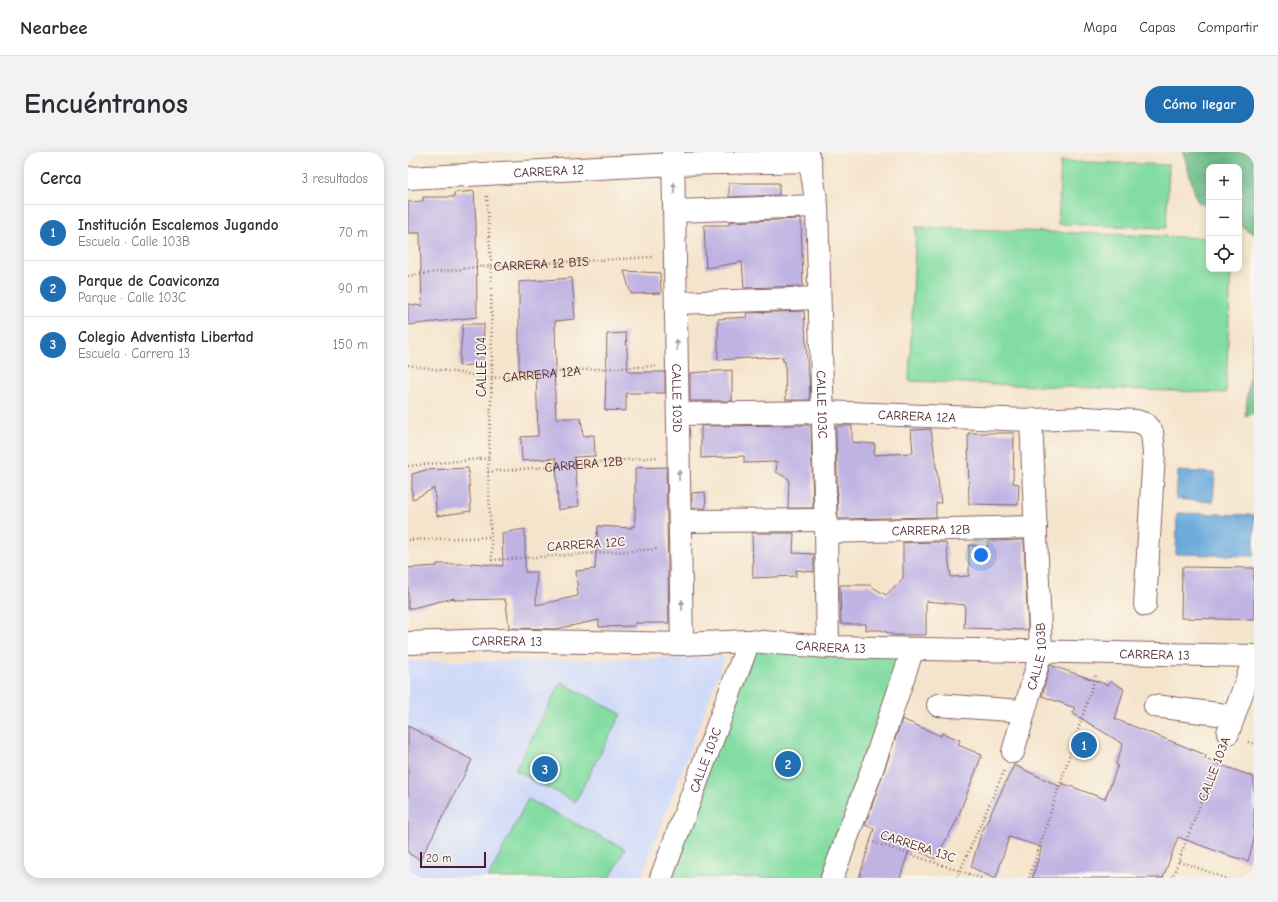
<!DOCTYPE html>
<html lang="es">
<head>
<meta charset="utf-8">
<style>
	body { margin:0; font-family:"Comic Neue",sans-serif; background:#f2f2f3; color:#2b2b33 }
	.controls { position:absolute; right:12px; top:12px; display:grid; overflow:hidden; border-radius:8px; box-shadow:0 2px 10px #0003 }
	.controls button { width:36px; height:36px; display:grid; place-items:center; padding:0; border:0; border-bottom:1px solid #e1e1e2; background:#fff; color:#2b2b33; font:20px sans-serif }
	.scale { position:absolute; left:12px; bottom:10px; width:66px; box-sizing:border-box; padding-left:4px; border:2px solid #4a1f2b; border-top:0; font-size:11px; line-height:14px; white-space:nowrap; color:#4a1f2b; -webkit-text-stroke:3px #fbf7ec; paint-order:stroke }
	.you { position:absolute; left:573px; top:403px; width:14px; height:14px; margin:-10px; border:3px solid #fff; border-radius:50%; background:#1a73e8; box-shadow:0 0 0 6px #1a73e833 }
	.badge { display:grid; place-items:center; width:26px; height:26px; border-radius:50%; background:#1f6fb2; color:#fff; font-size:13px; font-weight:700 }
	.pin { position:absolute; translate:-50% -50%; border:2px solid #fff; box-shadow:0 1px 4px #0006 }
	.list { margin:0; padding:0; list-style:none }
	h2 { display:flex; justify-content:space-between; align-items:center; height:52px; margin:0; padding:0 16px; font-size:17px }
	h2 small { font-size:13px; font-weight:400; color:#7c7c81 }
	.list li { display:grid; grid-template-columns:26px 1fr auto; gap:12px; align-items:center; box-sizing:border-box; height:56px; padding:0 16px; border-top:1px solid #e1e1e2 }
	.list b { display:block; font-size:15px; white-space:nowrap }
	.list p { margin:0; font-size:13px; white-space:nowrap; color:#7c7c81 }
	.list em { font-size:13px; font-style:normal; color:#7c7c81 }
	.icon { flex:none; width:22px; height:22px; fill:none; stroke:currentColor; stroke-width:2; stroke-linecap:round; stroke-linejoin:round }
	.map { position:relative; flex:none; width:846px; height:726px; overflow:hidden; border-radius:16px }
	header { display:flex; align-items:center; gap:24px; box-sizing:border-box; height:56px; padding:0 20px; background:#fff; border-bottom:1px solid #e1e1e2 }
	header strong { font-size:19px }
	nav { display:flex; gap:22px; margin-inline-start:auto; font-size:14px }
	.intro { display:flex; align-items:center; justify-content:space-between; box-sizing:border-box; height:96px; padding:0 24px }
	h1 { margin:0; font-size:28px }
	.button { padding:10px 18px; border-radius:16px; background:#1f6fb2; color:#fff; font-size:14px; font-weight:700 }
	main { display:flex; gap:24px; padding:0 24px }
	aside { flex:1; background:#fff; border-radius:16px; box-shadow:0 2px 10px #0003 }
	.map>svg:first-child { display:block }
	.built { fill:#d0daf9 }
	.green { fill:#83dda3; stroke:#667e67 }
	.forest { fill:#6abc89; stroke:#5a6e5a }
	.water { fill:#69a9dc; stroke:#5a6484 }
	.building { fill:#bfb3e3 }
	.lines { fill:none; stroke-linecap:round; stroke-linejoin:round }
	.minor-casing { stroke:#866463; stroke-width:24 }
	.path { stroke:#866463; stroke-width:2.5; stroke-dasharray:1 3; stroke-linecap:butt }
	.minor { stroke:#fff; stroke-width:22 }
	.oneway { fill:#ae9aa0 }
	.labels { text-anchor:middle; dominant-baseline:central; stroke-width:3.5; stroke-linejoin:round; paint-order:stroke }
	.street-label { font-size:13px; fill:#4a1f2b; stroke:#fbf7ec }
</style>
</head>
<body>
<header>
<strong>Nearbee</strong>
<nav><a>Mapa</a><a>Capas</a><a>Compartir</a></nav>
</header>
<div class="intro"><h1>Encuéntranos</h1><a class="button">Cómo llegar</a></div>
<main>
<aside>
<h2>Cerca<small>3 resultados</small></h2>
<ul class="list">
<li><span class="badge">1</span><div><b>Institución Escalemos Jugando</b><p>Escuela · Calle 103B</p></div><em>70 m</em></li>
<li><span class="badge">2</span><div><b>Parque de Coaviconza</b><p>Parque · Calle 103C</p></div><em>90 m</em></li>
<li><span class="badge">3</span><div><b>Colegio Adventista Libertad</b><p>Escuela · Carrera 13</p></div><em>150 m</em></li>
</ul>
</aside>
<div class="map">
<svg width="846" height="726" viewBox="0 0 846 726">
	<rect width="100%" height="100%" fill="#fbf7ec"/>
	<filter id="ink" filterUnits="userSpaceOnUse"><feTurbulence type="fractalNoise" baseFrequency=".025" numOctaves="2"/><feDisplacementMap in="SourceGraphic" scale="8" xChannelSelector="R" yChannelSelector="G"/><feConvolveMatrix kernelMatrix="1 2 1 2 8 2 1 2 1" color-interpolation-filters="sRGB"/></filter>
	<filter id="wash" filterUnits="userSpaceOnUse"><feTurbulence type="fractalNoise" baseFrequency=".012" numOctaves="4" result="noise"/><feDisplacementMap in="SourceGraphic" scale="16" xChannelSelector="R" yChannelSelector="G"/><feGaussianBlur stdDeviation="0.9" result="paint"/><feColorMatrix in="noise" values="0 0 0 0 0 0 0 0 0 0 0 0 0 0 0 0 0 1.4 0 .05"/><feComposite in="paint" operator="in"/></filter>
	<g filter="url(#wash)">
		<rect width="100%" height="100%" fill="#f5e4cc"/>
		<polygon class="built" points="317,505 233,726 0,726 0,509 84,509"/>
		<g class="green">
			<polygon points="653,9 761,13 758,76 650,72"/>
			<polygon points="508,75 801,86 801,117 823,117 818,241 501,229"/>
			<polygon points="341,489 505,497 422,726 253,726"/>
			<polygon points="153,530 213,562 167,650 107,618"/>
			<polygon points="120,647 217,697 202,726 80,726"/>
		</g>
		<g class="forest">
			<polygon points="775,0 846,0 846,82 831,73 831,15 801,15 801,56 789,49"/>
			<polygon points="846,181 846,261 837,264"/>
		</g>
		<g class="water">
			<polygon points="770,319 807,321 805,350 768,347"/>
			<polygon points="769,361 846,363 846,404 768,402"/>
		</g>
		<g id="blocks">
			<g class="building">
				<polygon points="321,31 371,31 371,43 321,45"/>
				<polygon points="66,39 68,71 69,165 0,173 0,152 14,154 12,81 0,81 0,50 15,49 15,45 46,45 46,41"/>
				<polygon points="393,67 395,134 336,136 334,110 298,116 296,73 321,73 321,70"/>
				<polygon points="216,119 252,121 253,141 223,142"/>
				<polygon points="164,126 167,167 147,169 148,218 146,218 148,266 173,266 175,284 186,283 187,304 166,305 171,354 150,358 148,306 114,309 113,285 130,284 128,219 111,219 111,130"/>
				<polygon points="396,159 400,223 401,223 402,248 378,248 377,209 375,210 375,205 358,206 357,205 310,208 310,167 339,165 338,161"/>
				<polygon points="55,172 76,172 75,212 51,214"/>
				<polygon points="218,181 220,220 257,220 257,241 218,241 218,259 197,258 199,182"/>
				<polygon points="324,218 324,249 282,249 282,221"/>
				<polygon points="403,273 405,356 380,356 381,327 368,320 369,310 336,311 336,304 293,306 293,274"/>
				<polygon points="428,274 444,274 444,290 467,292 466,303 505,301 503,278 523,277 533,351 528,351 528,365 430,367"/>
				<polygon points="560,281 606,281 605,331 611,332 610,353 561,352"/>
				<polygon points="258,315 261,471 227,471 227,474 191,475 191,468 148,477 101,476 98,450 97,450 97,447 46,448 46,446 0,457 0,416 29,414 29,412 64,412 64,411 95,414 94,381 117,377 117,420 129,420 128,453 170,444 168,419 187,417 190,374 224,376 224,374 227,374 227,316"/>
				<polygon points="60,316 63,359 29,364 26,336 4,348 4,322 18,318"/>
				<polygon points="297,340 298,356 284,356 284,341"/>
				<polygon points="344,381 386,381 385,401 406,402 406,420 388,418 388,424 345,426"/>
				<polygon points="616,388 620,478 556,476 557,453 518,449 518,483 486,483 473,478 458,478 458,472 433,472 432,433 461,433 478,443 495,426 495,391 529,390 538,391 543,425 561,424 561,393 580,395 580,389"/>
				<polygon points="774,415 846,416 846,468 773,466"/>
				<polygon points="642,513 700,533 703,529 716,537 707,567 798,603 797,607 846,625 846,688 840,709 819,703 770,685 755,726 624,726 634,695 601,685 588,726 585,726 563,715 573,682 606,613 653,635 654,631 697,647 710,613 708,612 715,592 664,561 667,556 634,544"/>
				<polygon points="494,567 533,584 534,581 552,588 550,593 574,603 548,670 527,707 502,695 492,726 451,726 466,677 457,673"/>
				<polygon points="0,574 64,608 12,708 0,701"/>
			</g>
		</g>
	</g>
	<g filter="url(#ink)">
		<use href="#blocks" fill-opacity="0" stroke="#866463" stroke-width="1"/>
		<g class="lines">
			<g class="minor-casing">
				<g id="minor">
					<path id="s4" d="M265,0L274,492"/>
					<path id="s5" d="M398,0L402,9L409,54L418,380L420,495"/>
					<path id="s6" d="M0,26L266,12L402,9"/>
					<polyline points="267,59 409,54"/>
					<polyline points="268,151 410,146"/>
					<path id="s7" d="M270,262L414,260L623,268L677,266L728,269L737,272L744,280L746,300L737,453"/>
					<polyline points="272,369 417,368"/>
					<path id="s8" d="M418,380L628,375"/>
					<path id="s9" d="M0,491L86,488L274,492L341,489L420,495L846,504"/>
					<polyline points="530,553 616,559"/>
					<polyline points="747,554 826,564"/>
					<polyline points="820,581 846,507"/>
					<path id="s10" d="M605,600L633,500L623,268"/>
					<path id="s11" d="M253,726L341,489"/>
					<polyline points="424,726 461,626 505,497"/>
				</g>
			</g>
			<g class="path">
				<polyline points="79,44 83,115 84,226 80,320 84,408 250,397"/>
				<path id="s1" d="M0,124L69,115L245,105"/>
				<path id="s2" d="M0,213L84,226L172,218L248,214"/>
				<polyline points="0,314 81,306"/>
				<path id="s3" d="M80,320L249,305"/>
				<polyline points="0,388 82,385"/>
				<polyline points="840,590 846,592"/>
				<polyline points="462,689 573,726"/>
				<polyline points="771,709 817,726"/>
				<polyline points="549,726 596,619"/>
				<polyline points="621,726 688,523"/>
				<polyline points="764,726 812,601"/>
			</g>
			<use href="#minor" class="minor"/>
		</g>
		<defs><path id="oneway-solid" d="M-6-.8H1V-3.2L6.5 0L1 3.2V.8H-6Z"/></defs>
		<g class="oneway">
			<use href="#oneway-solid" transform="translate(266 36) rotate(-91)"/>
			<use href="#oneway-solid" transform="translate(269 193) rotate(-91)"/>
			<use href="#oneway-solid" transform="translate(271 323) rotate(-91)"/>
			<use href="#oneway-solid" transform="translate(274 453) rotate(-91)"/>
		</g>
	</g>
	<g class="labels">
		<g class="street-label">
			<text stroke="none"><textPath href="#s6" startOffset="141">CARRERA 12</textPath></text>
			<text stroke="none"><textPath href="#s1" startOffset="134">CARRERA 12 BIS</textPath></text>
			<text transform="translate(73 215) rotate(-90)">CALLE 104</text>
			<text stroke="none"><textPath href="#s2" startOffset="135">CARRERA 12A</textPath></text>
			<text stroke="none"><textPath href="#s4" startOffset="246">CALLE 103D</textPath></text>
			<text stroke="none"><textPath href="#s5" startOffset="254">CALLE 103C</textPath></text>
			<text stroke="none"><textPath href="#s7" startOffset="239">CARRERA 12A</textPath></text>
			<text stroke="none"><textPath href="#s3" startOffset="96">CARRERA 12B</textPath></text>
			<text stroke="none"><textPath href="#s8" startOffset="105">CARRERA 12B</textPath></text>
			<text transform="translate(178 392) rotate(-4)">CARRERA 12C</text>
			<text stroke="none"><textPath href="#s9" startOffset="99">CARRERA 13</textPath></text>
			<text stroke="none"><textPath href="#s9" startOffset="423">CARRERA 13</textPath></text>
			<text stroke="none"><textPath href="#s9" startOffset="747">CARRERA 13</textPath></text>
			<text stroke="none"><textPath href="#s10" startOffset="99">CALLE 103B</textPath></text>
			<text stroke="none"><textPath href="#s11" startOffset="126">CALLE 103C</textPath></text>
			<text transform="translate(806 617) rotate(-69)">CALLE 103A</text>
			<text transform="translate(510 694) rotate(18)">CARRERA 13C</text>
		</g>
	</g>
</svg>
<div class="controls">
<button>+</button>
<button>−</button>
<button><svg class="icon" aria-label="locate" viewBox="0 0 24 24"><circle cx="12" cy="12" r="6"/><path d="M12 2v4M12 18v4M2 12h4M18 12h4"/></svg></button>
</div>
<div class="scale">20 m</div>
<div class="you"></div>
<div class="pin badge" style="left:676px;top:593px">1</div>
<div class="pin badge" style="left:380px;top:612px">2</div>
<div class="pin badge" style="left:137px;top:617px">3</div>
</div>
</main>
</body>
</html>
